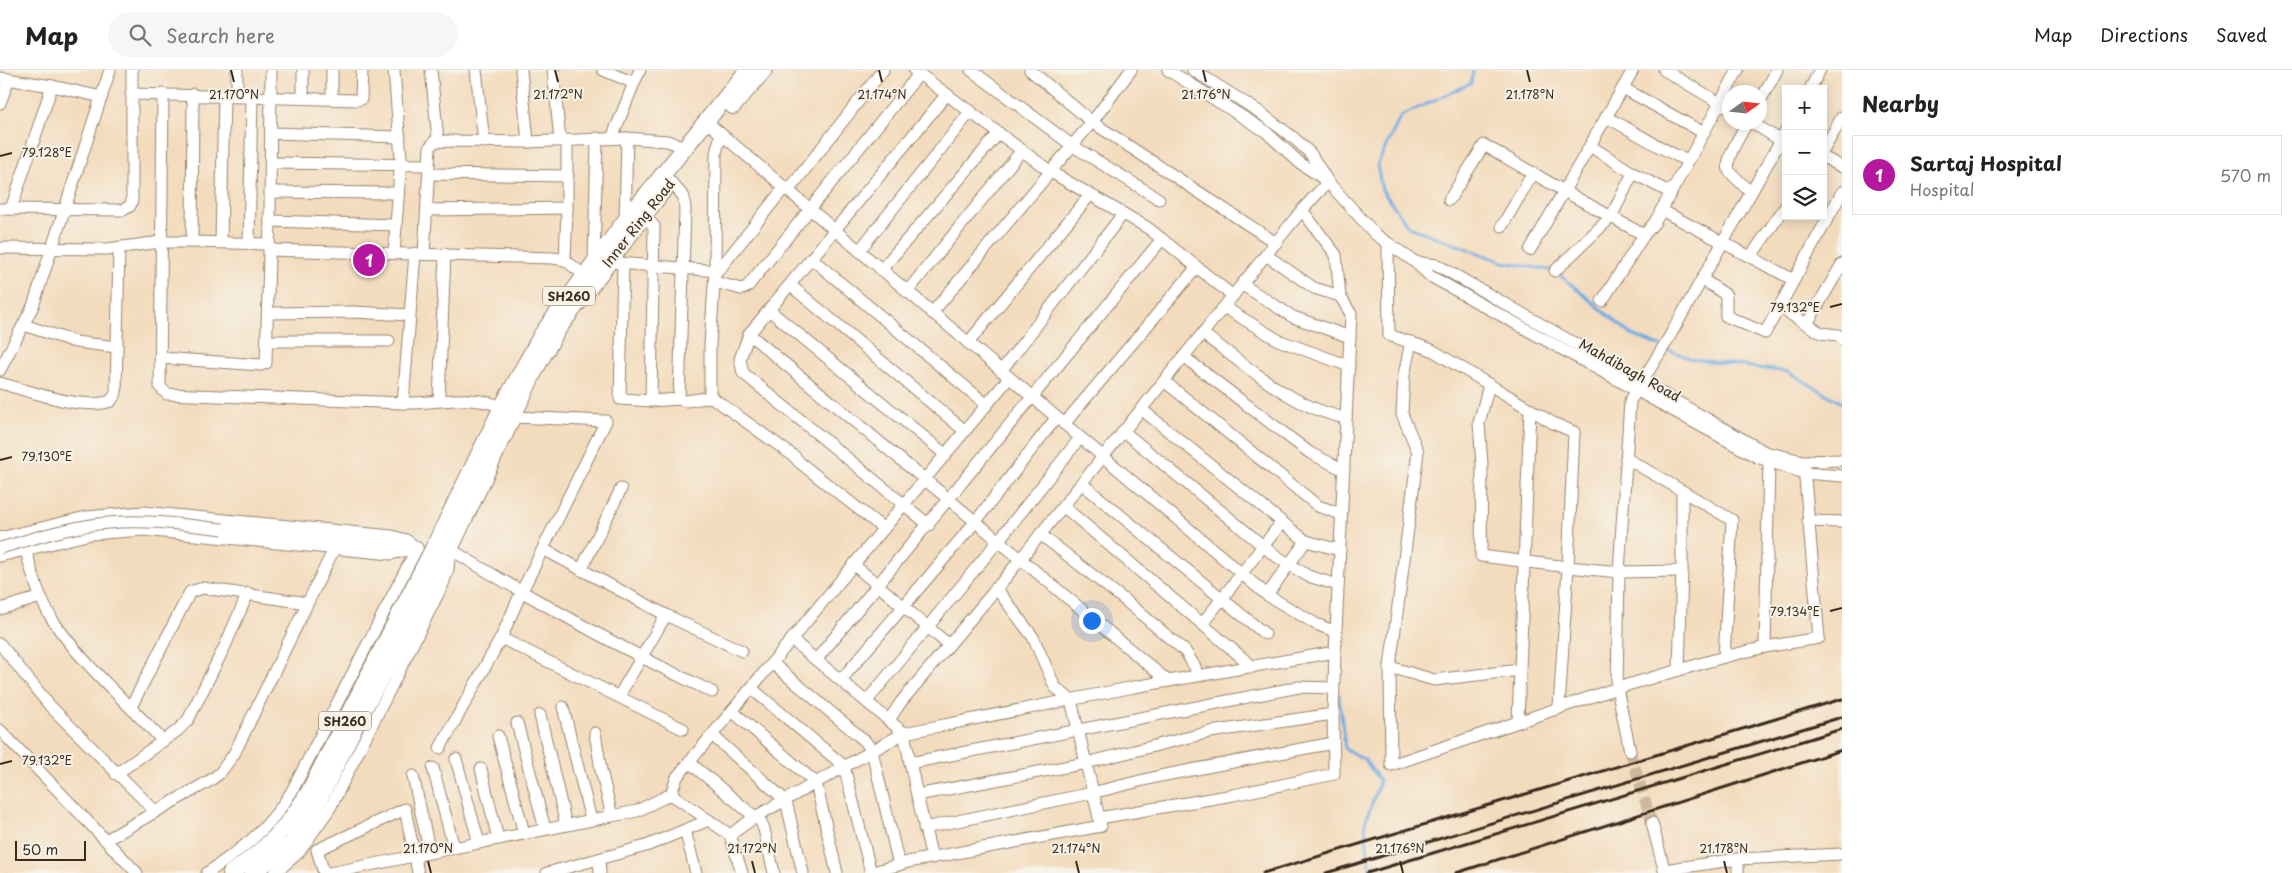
<!DOCTYPE html>
<html lang="en">
<head>
<meta charset="utf-8">
<style>
	body { margin:0; font-family:"Playpen Sans",sans-serif; background:#f6f6f6; color:#222 }
	.controls { position:absolute; right:15px; top:15px; display:grid; overflow:hidden; border-radius:0px; box-shadow:0 2px 12px #0003 }
	.controls button { width:45px; height:45px; display:grid; place-items:center; padding:0; border:0; border-bottom:1px solid #e0e0e0; background:#fff; color:#222; font:25px sans-serif }
	.compass { position:absolute; left:1722px; top:15px; width:45px; height:45px; border-radius:50%; background:#fff; box-shadow:0 2px 12px #0003; rotate:76deg }
	.scale { position:absolute; left:15px; bottom:12px; width:71px; box-sizing:border-box; padding-left:5px; border:2px solid #3b2a1e; border-top:0; font-size:14px; line-height:18px; white-space:nowrap; color:#3b2a1e; -webkit-text-stroke:4px #f7f3e8; paint-order:stroke }
	.you { position:absolute; left:1091px; top:550px; width:18px; height:18px; margin:-12px; border:4px solid #fff; border-radius:50%; background:#1a73e8; box-shadow:0 0 0 8px #1a73e833 }
	.badge { display:grid; place-items:center; width:32px; height:32px; border-radius:50%; background:#b5179e; color:#fff; font-size:16px; font-weight:700 }
	.pin { position:absolute; translate:-50% -50%; border:2px solid #fff; box-shadow:0 1px 5px #0006 }
	.list { margin:0; padding:0; list-style:none }
	h2 { display:flex; justify-content:space-between; align-items:center; height:65px; margin:0; padding:0 20px; font-size:21px }
	h2 small { font-size:16px; font-weight:400; color:#767676 }
	.list li { display:grid; grid-template-columns:32px 1fr auto; gap:15px; align-items:center; box-sizing:border-box; height:80px; margin:0 10px 10px; padding:0 10px; border:1px solid #e0e0e0; border-radius:0px }
	.list b { display:block; font-size:19px; white-space:nowrap }
	.list p { margin:0; font-size:16px; white-space:nowrap; color:#767676 }
	.list em { font-size:16px; font-style:normal; color:#767676 }
	.icon { flex:none; width:28px; height:28px; fill:none; stroke:currentColor; stroke-width:2; stroke-linecap:round; stroke-linejoin:round }
	.map { position:relative; flex:none; width:1842px; height:803px; overflow:hidden }
	header { display:flex; align-items:center; gap:30px; box-sizing:border-box; height:70px; padding:0 25px; background:#fff; border-bottom:1px solid #e0e0e0 }
	header strong { font-size:24px }
	nav { display:flex; gap:28px; margin-inline-start:auto; font-size:18px }
	.search { width:350px; height:45px; background:#f6f6f6; display:flex; align-items:center; gap:12px; box-sizing:border-box; padding:0 18px; border-radius:28px; color:#767676; font-size:19px }
	main { display:flex }
	aside { flex:1; background:#fff }
	.map>svg:first-child { display:block }
	.lines { fill:none; stroke-linecap:round; stroke-linejoin:round }
	.stream { stroke:#71ace2; stroke-width:3 }
	.minor-tunnel { stroke:#ceb89d; stroke-width:11; stroke-dasharray:11 5.5; stroke-linecap:butt }
	.minor-casing { stroke:#97836e; stroke-width:13 }
	.highway-casing { stroke:#97836e; stroke-width:18 }
	.minor { stroke:#fff; stroke-width:11 }
	.highway { stroke:#fff; stroke-width:16 }
	.rail { stroke:#3b2a1e; stroke-width:3 }
	.minor-bridge-casing { stroke:#97836e; stroke-width:13; stroke-linecap:butt }
	.minor-bridge { stroke:#fff; stroke-width:11 }
	.ticks { fill:none; stroke:#3b2a1e; stroke-width:2 }
	.labels { text-anchor:middle; dominant-baseline:central; stroke-width:4; stroke-linejoin:round; paint-order:stroke }
	.shield { fill:#f7f3e8; stroke:#73665b; stroke-width:1 }
	.shield-label { font-size:12px; font-weight:bold; fill:#3b2a1e }
	.street-label { font-size:14px; fill:#3b2a1e; stroke:#f7f3e8 }
	.ticks-label { font-size:12px; text-anchor:middle; fill:#3b2a1e; stroke:#f7f3e8; stroke-width:4; stroke-linejoin:round; paint-order:stroke }
</style>
</head>
<body>
<header>
<strong>Map</strong>
<div class="search"><svg class="icon" aria-label="search" viewBox="0 0 24 24"><circle cx="10" cy="10" r="6"/><path d="M15 15l6 6"/></svg>Search here</div>
<nav><a>Map</a><a>Directions</a><a>Saved</a></nav>
</header>
<main>
<div class="map">
<svg width="1842" height="803" viewBox="0 0 1842 803">
	<rect width="100%" height="100%" fill="#f7f3e8"/>
	<filter id="ink" filterUnits="userSpaceOnUse"><feTurbulence type="fractalNoise" baseFrequency=".02" numOctaves="2"/><feDisplacementMap in="SourceGraphic" scale="10" xChannelSelector="R" yChannelSelector="G"/><feConvolveMatrix kernelMatrix="1 2 1 2 8 2 1 2 1" color-interpolation-filters="sRGB"/></filter>
	<filter id="wash" filterUnits="userSpaceOnUse"><feTurbulence type="fractalNoise" baseFrequency=".0096" numOctaves="4" result="noise"/><feDisplacementMap in="SourceGraphic" scale="20" xChannelSelector="R" yChannelSelector="G"/><feGaussianBlur stdDeviation="1.12" result="paint"/><feColorMatrix in="noise" values="0 0 0 0 0 0 0 0 0 0 0 0 0 0 0 0 0 1.4 0 .05"/><feComposite in="paint" operator="in"/></filter>
	<g filter="url(#wash)">
		<rect width="100%" height="100%" fill="#f3dcbd"/>
		<g class="lines">
			<g class="stream">
				<polyline points="1473,0 1471,13 1401,46 1377,95 1382,120 1409,157 1503,192 1555,201 1632,265 1660,276"/>
				<polyline points="1666,279 1692,289 1788,302 1842,333"/>
				<polyline points="1339,625 1345,679 1364,689 1380,711 1365,753 1370,803"/>
			</g>
		</g>
	</g>
	<g filter="url(#ink)">
		<g class="lines">
			<polyline class="minor-tunnel" points="1630,681 1652,753"/>
			<g class="minor-casing">
				<g id="minor">
					<polyline points="271,0 270,151 396,155"/>
					<polyline points="303,0 303,28"/>
					<polyline points="332,0 332,29"/>
					<polyline points="431,0 438,70"/>
					<polyline points="476,0 484,72"/>
					<polyline points="521,0 528,72"/>
					<polyline points="553,0 560,70"/>
					<polyline points="603,0 634,13 612,68"/>
					<polyline points="914,0 1051,102 1148,158 1233,226"/>
					<polyline points="971,0 1073,76 1159,129"/>
					<polyline points="1030,0 1092,52 1276,173"/>
					<polyline points="1168,0 1265,61 1300,93 1324,109"/>
					<polyline points="1193,0 1258,41 1295,69 1310,83 1328,112 1375,164 1415,192 1430,206 1757,387 1804,403 1842,406"/>
					<polyline points="1633,0 1564,121 1644,165 1655,152 1738,0"/>
					<polyline points="1664,0 1730,39"/>
					<polyline points="0,8 52,16 102,27"/>
					<polyline points="634,13 640,0"/>
					<polyline points="1623,18 1704,63"/>
					<polyline points="1810,19 1820,0"/>
					<polyline points="131,24 356,30 361,29 362,0"/>
					<path d="M163,24L160,317L167,324L403,333C435,334 471,323 502,337"/>
					<polyline points="947,24 749,264 1168,611"/>
					<polyline points="237,26 237,0"/>
					<polyline points="1760,31 1777,0"/>
					<polyline points="0,33 9,9"/>
					<path d="M1606,47C1634,61 1660,79 1688,91"/>
					<polyline points="707,52 1267,525 1316,554 1336,562 1335,582 1134,617 904,663 755,747 730,765 742,803"/>
					<path d="M1747,52C1741,66 1725,86 1729,101L1751,123"/>
					<polyline points="1751,52 1780,70"/>
					<polyline points="271,63 400,67"/>
					<polyline points="1590,76 1633,103 1671,123"/>
					<polyline points="1823,81 1842,47"/>
					<polyline points="1823,87 1842,97"/>
					<polyline points="271,93 429,95"/>
					<polyline points="429,104 568,106"/>
					<polyline points="670,111 684,127 685,139 679,329"/>
					<polyline points="788,121 883,0"/>
					<polyline points="270,122 397,123"/>
					<polyline points="1449,130 1484,75 1564,121 1530,180"/>
					<polyline points="0,139 123,140 130,136 132,131 132,0"/>
					<polyline points="11,139 52,16"/>
					<polyline points="428,140 567,138"/>
					<polyline points="1302,140 1336,185 1340,226 1351,244 1336,562"/>
					<polyline points="1661,140 1794,210"/>
					<polyline points="644,146 654,156 651,331"/>
					<polyline points="625,151 627,68"/>
					<polyline points="1502,156 1533,103"/>
					<polyline points="192,172 193,24"/>
					<polyline points="221,172 224,26"/>
					<polyline points="249,174 252,27"/>
					<polyline points="1388,175 1389,265 1432,280 1553,353 1574,362 1568,497 1619,502 1682,501 1682,421"/>
					<polyline points="0,178 107,179 161,172 192,172 269,174"/>
					<polyline points="269,180 553,188 565,190 584,205"/>
					<polyline points="859,181 971,41"/>
					<polyline points="394,183 401,88 394,0"/>
					<polyline points="424,184 430,77 435,71 528,72 627,68 667,71 686,77"/>
					<polyline points="1266,185 1314,218 1340,226"/>
					<polyline points="1751,186 1786,136"/>
					<polyline points="812,189 987,335"/>
					<polyline points="565,190 567,138 567,70"/>
					<polyline points="1415,192 1437,195 1765,382 1803,391 1842,390"/>
					<polyline points="594,193 597,68"/>
					<polyline points="618,193 718,201 784,118"/>
					<polyline points="623,193 620,329 651,331 679,329 686,331 706,328 710,326"/>
					<polyline points="881,200 999,63"/>
					<polyline points="1555,201 1611,147 1633,103"/>
					<polyline points="1702,209 1726,225 1726,246 1765,263 1842,122"/>
					<polyline points="715,212 741,219 747,217 919,4"/>
					<polyline points="790,215 965,361"/>
					<polyline points="1243,215 1293,247 1350,267"/>
					<polyline points="907,222 1022,80"/>
					<polyline points="1602,231 1644,165"/>
					<polyline points="1224,237 1278,270 1349,296"/>
					<polyline points="1779,237 1821,263 1838,265 1842,269"/>
					<polyline points="769,240 946,385"/>
					<polyline points="268,243 354,242 409,245"/>
					<polyline points="932,243 1092,52 1131,0"/>
					<polyline points="1807,254 1842,194"/>
					<polyline points="24,255 75,272 117,277"/>
					<polyline points="749,264 740,289 743,303 929,455"/>
					<path d="M1203,264C1246,295 1292,338 1346,348"/>
					<polyline points="267,271 389,271"/>
					<polyline points="968,273 1090,125"/>
					<polyline points="1184,287 1310,383 1344,400"/>
					<polyline points="161,288 261,295 266,293 270,151"/>
					<polyline points="0,300 33,236 110,0"/>
					<polyline points="1001,301 1123,144"/>
					<polyline points="1164,311 1318,436 1341,444"/>
					<path d="M0,313C30,321 82,341 111,331L116,323L119,178"/>
					<polyline points="1489,315 1479,353 1482,395 1481,486 1568,497 1559,638"/>
					<polyline points="710,326 710,275 715,201 716,83 721,64"/>
					<polyline points="710,326 795,387 799,392 884,459"/>
					<polyline points="439,330 445,184"/>
					<polyline points="403,333 415,183"/>
					<polyline points="1141,339 1297,464 1306,471 1340,480"/>
					<polyline points="1530,340 1518,652 1617,618 1724,587 1732,450 1626,388"/>
					<polyline points="1064,354 1197,197"/>
					<polyline points="1123,361 1273,484 1308,506 1338,515"/>
					<polyline points="1771,385 1769,393 1765,577 1819,568 1804,397"/>
					<polyline points="1081,413 1265,564"/>
					<polyline points="1063,436 1253,597"/>
					<polyline points="1808,451 1842,452"/>
					<polyline points="223,459 409,477"/>
					<polyline points="1040,464 1127,532 1185,581 1195,597 1197,606"/>
					<polyline points="0,468 86,447 143,442 392,466 406,470 417,478"/>
					<path d="M24,474C31,500 39,530 54,552C84,596 127,632 163,671"/>
					<polyline points="543,479 666,545 619,626"/>
					<polyline points="0,486 91,464 143,460 391,484 417,478"/>
					<polyline points="854,495 949,575"/>
					<polyline points="581,500 621,419"/>
					<polyline points="1267,525 1306,471"/>
					<polyline points="0,539 41,527"/>
					<polyline points="666,545 742,581"/>
					<polyline points="1202,554 1282,452"/>
					<polyline points="501,568 683,659"/>
					<polyline points="792,570 904,663 917,725"/>
					<polyline points="0,574 50,636 155,741"/>
					<polyline points="1724,587 1765,577"/>
					<polyline points="816,590 1162,169"/>
					<polyline points="772,593 865,671 872,681 899,795"/>
					<polyline points="1390,597 1418,382 1402,344 1404,305 1411,272"/>
					<polyline points="1679,600 1682,501"/>
					<polyline points="841,610 976,451 1056,348"/>
					<polyline points="751,618 844,696 871,803"/>
					<polyline points="867,631 999,470 1080,368"/>
					<polyline points="131,637 190,522 203,518 307,533"/>
					<polyline points="563,637 591,750"/>
					<polyline points="732,641 816,713 837,803"/>
					<polyline points="540,645 566,755"/>
					<polyline points="889,650 901,632 1006,507 1302,140 1328,112"/>
					<polyline points="1518,652 1391,695 1390,597 1434,610 1520,600"/>
					<polyline points="517,653 545,759"/>
					<polyline points="0,660 137,803"/>
					<polyline points="595,663 601,700 612,746"/>
					<polyline points="712,665 786,731 803,803"/>
					<polyline points="498,666 524,763"/>
					<polyline points="440,678 501,568 521,523 606,351 514,347"/>
					<polyline points="1630,681 1617,618 1619,502 1630,331 1667,271 1786,61"/>
					<polyline points="456,689 479,773"/>
					<polyline points="689,692 761,752 764,759 774,803"/>
					<polyline points="910,693 1299,617 1333,618"/>
					<polyline points="433,698 454,778"/>
					<polyline points="481,699 498,769"/>
					<polyline points="116,704 177,661 188,650 225,576 248,523"/>
					<polyline points="413,706 430,783"/>
					<polyline points="1099,748 1233,725 1334,704 1333,644 1335,582"/>
					<polyline points="1652,753 1665,803"/>
					<polyline points="924,758 1092,723 1160,706 1333,673"/>
					<polyline points="685,760 696,803"/>
					<polyline points="730,765 671,724 677,707 1009,308"/>
					<polyline points="106,770 211,710 220,703 234,684 334,479"/>
					<polyline points="932,788 917,725 1086,693 1210,662 1333,644"/>
					<polyline points="599,789 600,803"/>
					<polyline points="1738,789 1738,803"/>
					<polyline points="1664,800 1738,789 1842,784"/>
					<path d="M207,803C245,777 268,760 292,721L417,478"/>
					<path d="M275,803L299,782L330,738L443,514L448,499L450,479C535,531 622,579 712,622"/>
					<polyline points="324,803 317,780 405,739 418,803"/>
					<polyline points="330,803 637,741 671,724"/>
					<polyline points="547,803 646,776 709,750"/>
					<polyline points="870,803 908,792 1101,756 1071,630 1055,617 1033,567 996,518"/>
				</g>
			</g>
			<g class="highway-casing">
				<g id="highway">
					<polyline points="733,36 764,0"/>
					<path d="M231,803C267,779 286,759 309,722L433,479L502,337L542,264L625,151L748,0"/>
					<polyline points="252,803 290,775 313,742 359,648 450,479 537,296 558,259 665,118"/>
				</g>
			</g>
			<use href="#minor" class="minor"/>
			<use href="#highway" class="highway"/>
			<g class="rail">
				<polyline points="1263,803 1842,629"/>
				<polyline points="1326,803 1842,647"/>
				<polyline points="1367,803 1842,659"/>
				<polyline points="1456,803 1842,680"/>
			</g>
			<g class="minor-bridge-casing">
				<path id="minor-bridge" d="M0,478C36,468 72,456 108,453C147,449 185,455 223,459"/>
			</g>
			<use href="#minor-bridge" class="minor-bridge"/>
		</g>
	</g>
	<path class="ticks" d="M231,0L234,12M555,0L558,12M879,0L882,12M1203,0L1206,12M1527,0L1530,12M0,86L12,83M1830,237L1842,234M0,390L12,387M1830,541L1842,538M0,694L12,691M428,791L431,803M752,791L755,803M1076,791L1079,803M1400,791L1403,803M1724,791L1727,803"/>
	<g class="labels">
		<g class="shield">
			<rect x="543" y="216.5" width="52" height="19" rx="4"/>
			<rect x="319" y="641.5" width="52" height="19" rx="4"/>
		</g>
		<g class="shield-label">
			<text x="569" y="226">SH260</text>
			<text x="345" y="651">SH260</text>
		</g>
		<g class="street-label">
			<text transform="translate(638 153) rotate(-52)">Inner Ring Road</text>
			<text transform="translate(1630 300) rotate(29)">Mahdibagh Road</text>
		</g>
	</g>
	<g class="ticks-label">
		<text x="234" y="29">21.170°N</text>
		<text x="558" y="29">21.172°N</text>
		<text x="882" y="29">21.174°N</text>
		<text x="1206" y="29">21.176°N</text>
		<text x="1530" y="29">21.178°N</text>
		<text x="47" y="87">79.128°E</text>
		<text x="1795" y="242">79.132°E</text>
		<text x="47" y="391">79.130°E</text>
		<text x="1795" y="546">79.134°E</text>
		<text x="47" y="695">79.132°E</text>
		<text x="428" y="783">21.170°N</text>
		<text x="752" y="783">21.172°N</text>
		<text x="1076" y="783">21.174°N</text>
		<text x="1400" y="783">21.176°N</text>
		<text x="1724" y="783">21.178°N</text>
	</g>
</svg>
<div class="controls">
<button>+</button>
<button>−</button>
<button><svg class="icon" aria-label="layers" viewBox="0 0 24 24"><path d="M12 4l9 5-9 5-9-5zM3 14l9 5 9-5"/></svg></button>
</div>
<svg class="compass" viewBox="-18 -18 36 36"><path d="M0-13l5 13h-10z" fill="#e53935"/><path d="M0 13l5-13h-10z" fill="#767676"/></svg>
<div class="scale">50 m</div>
<div class="you"></div>
<div class="pin badge" style="left:369px;top:190px">1</div>
</div>
<aside>
<h2>Nearby<small></small></h2>
<ul class="list">
<li><span class="badge">1</span><div><b>Sartaj Hospital</b><p>Hospital</p></div><em>570 m</em></li>
</ul>
</aside>
</main>
</body>
</html>
